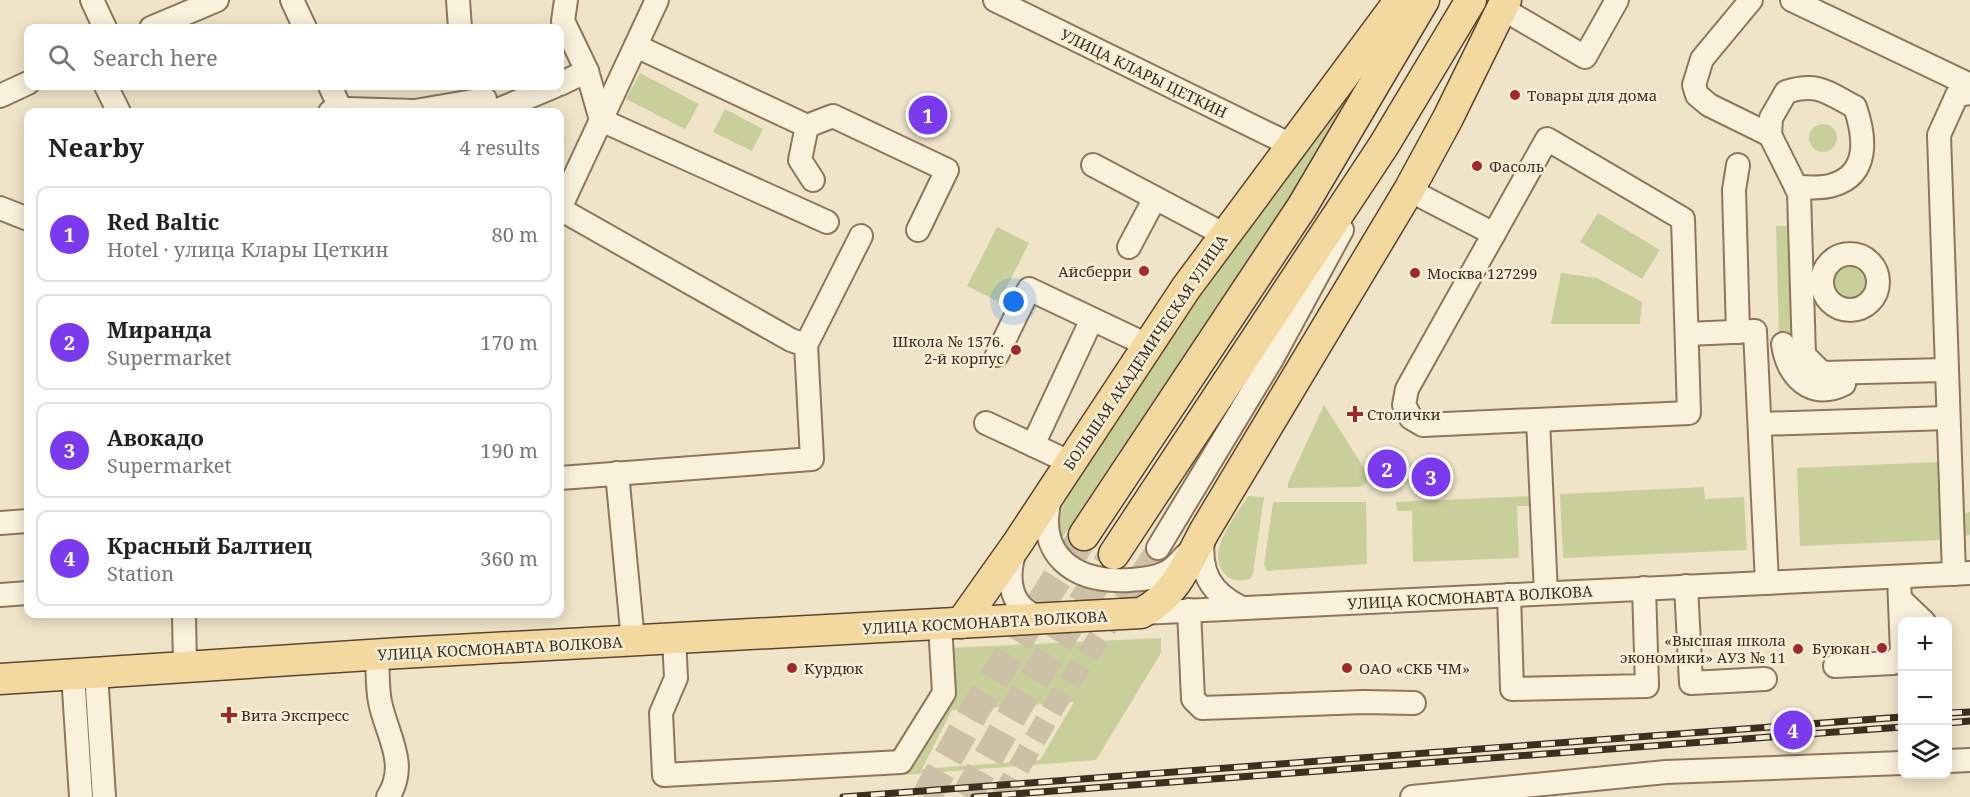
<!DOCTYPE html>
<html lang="en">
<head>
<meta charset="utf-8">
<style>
	body { margin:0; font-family:"Noto Serif",serif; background:#f2f2f2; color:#222 }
	.controls { position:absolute; right:18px; bottom:18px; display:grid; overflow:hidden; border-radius:12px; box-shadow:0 3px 15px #0003 }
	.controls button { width:54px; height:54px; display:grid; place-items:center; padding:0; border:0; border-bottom:2px solid #e0e0e0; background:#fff; color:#222; font:30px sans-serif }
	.you { position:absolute; left:1014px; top:302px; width:21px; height:21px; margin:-15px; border:4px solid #fff; border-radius:50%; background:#1a73e8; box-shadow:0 0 0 9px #1a73e833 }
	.badge { display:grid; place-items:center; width:39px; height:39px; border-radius:50%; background:#7c3aed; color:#fff; font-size:20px; font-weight:700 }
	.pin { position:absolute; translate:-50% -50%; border:3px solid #fff; box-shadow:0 2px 6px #0006 }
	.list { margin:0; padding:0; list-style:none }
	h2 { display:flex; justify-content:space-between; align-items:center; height:78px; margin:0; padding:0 24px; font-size:26px }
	h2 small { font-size:20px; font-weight:400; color:#767676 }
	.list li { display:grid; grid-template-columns:39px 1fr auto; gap:18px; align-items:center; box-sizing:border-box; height:96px; margin:0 12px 12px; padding:0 12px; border:2px solid #e0e0e0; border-radius:12px }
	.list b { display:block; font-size:22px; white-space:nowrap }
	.list p { margin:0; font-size:20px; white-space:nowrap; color:#767676 }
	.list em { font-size:20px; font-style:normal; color:#767676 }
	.icon { flex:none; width:33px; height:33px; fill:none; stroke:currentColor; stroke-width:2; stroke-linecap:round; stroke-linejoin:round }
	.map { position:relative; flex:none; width:1970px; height:797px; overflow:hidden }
	.search { position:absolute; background:#fff; box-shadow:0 3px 15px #0003; left:24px; top:24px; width:540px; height:66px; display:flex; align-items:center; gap:15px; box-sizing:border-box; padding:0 21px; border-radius:12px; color:#767676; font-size:22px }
	.panel { position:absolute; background:#fff; box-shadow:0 3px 15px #0003; left:24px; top:108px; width:540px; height:510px; border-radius:12px }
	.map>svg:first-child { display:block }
	.green { fill:#c9cf9b; fill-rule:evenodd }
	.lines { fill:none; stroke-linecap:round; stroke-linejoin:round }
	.minor-tunnel { stroke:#ccc0a6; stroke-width:22; stroke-dasharray:22 11; stroke-linecap:butt }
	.major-tunnel { stroke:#ccc0a6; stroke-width:30; stroke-dasharray:30 15; stroke-linecap:butt }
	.minor-casing { stroke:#8d765c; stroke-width:26 }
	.major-casing { stroke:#5b4430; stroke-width:33 }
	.minor { stroke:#faf1dc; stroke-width:22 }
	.major { stroke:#f3d9a0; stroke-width:30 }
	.rail-casing { stroke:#3d2e20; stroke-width:7 }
	.rail { stroke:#f7eed8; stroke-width:4.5; stroke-dasharray:14; stroke-linecap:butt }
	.poi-dot { fill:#9e2a2b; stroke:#f7eed8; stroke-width:2 }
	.labels { text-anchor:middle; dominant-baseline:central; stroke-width:5; stroke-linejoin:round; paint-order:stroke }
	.street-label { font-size:15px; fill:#3d2e20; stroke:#f7eed8 }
	.poi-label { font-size:15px; fill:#3d2e20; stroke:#f7eed8; text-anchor:start }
</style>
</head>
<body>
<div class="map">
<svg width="1970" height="797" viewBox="0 0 1970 797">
	<rect width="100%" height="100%" fill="#f0e4c8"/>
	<g class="green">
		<polygon points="640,73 699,104 685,129 626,99"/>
		<polygon points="1357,82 1288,200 1062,538 1059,516 1067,495 1246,222"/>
		<polygon points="725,109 763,129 752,151 713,132"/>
		<circle cx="1823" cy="138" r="14"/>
		<polygon points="1598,213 1660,250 1642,279 1580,242"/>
		<polygon points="1776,226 1793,226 1797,335 1779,336"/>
		<polygon points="997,227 1029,243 999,302 967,286"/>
		<circle cx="1850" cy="282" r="20"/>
		<polygon points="1561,273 1597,278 1642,302 1640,324 1551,324"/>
		<polygon points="1324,405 1369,476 1367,482 1360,487 1288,488 1288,483"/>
		<polygon points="1939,462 1943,540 1800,546 1797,468"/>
		<polygon points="1704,487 1705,499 1744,497 1747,550 1563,558 1560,494"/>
		<path d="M1248,496L1264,497L1253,574L1250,579C1241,581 1234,582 1227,576C1202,555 1236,516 1248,496Z"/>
		<polygon points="1529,496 1529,506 1517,506 1519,558 1413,562 1412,511 1397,511 1396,502"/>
		<polygon points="1273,502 1366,502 1367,564 1267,571 1264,565"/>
		<polygon points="1970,512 1970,535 1965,536 1963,513"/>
		<path d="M1161,638V653L1096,760L903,775L951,692L949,648ZM1074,702L1040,760L922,769L952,710Z"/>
	</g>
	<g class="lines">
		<polyline class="minor-tunnel" points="1002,797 1056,703 1158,548"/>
		<g class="major-tunnel">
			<polyline points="926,797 976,708 1084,535"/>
			<polyline points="966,797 1018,705 1114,554"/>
		</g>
		<g class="minor-casing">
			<g id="minor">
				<polyline points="92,0 105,28"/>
				<polyline points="292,0 305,28"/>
				<polyline points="458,0 460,28"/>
				<polyline points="995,0 1293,146"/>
				<polyline points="1751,0 1702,59 1694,85 1697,95 1709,105 1770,135 1799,193 1804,355 1822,373 1945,370"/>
				<polyline points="1792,0 1970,85"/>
				<polyline points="1503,9 1585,57 1617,0"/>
				<polyline points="151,28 217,0"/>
				<polyline points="636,46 807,126 833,116 947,170 918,230"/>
				<polyline points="587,71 601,120 827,222"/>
				<polyline points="560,84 587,71 563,21 566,0"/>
				<polyline points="106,86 119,112"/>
				<polyline points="330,86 341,110"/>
				<polyline points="0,96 28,83"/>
				<polyline points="330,112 346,109 415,111 485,99"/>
				<polyline points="493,112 555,86"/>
				<polyline points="807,126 800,160 813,180"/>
				<path d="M1770,135L1771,118L1786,92C1818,82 1827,92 1855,107C1865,136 1870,174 1833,185C1822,189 1808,187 1796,187"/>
				<polygon points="1547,139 1683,219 1689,413 1423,425 1411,418 1404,405 1407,389"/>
				<polyline points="1093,165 1225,235"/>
				<polyline points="1738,165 1734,190 1738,332"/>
				<polyline points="1409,190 1494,234"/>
				<polyline points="0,208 28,219"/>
				<polyline points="560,208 657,0"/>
				<polyline points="560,209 791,340 806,345 812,459 560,478"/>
				<polyline points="1129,247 1155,198"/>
				<circle cx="1850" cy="282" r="28"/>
				<polyline points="1687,334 1755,331 1767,583"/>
				<path d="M1783,344C1787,376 1811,401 1844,384"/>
				<polyline points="806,345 861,236"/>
				<polyline points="997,355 1029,289 1147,345"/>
				<polyline points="1538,420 1546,593"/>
				<polyline points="986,423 1033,445"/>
				<polyline points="1760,424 1947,418"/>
				<polyline points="1069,462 1033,445 1092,319"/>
				<polyline points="617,473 633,641"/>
				<path d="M1051,495C1034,555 1074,583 1129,580C1142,579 1154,579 1165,573C1173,570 1180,561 1186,555"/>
				<polyline points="0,523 28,521"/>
				<path d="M1203,537C1199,572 1210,593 1242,608"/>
				<path d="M1016,548C1005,578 1009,612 1045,618"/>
				<polyline points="1158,548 1272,359 1342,230"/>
				<polyline points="1954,574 1939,135 1957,95 1970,93"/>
				<polyline points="1686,586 1691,683 1765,679"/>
				<polyline points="0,595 28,593"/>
				<polyline points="1509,595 1512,689 1647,686 1644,588"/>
				<polyline points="1900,599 1924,622"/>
				<polyline points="1189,610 1193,699 1202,708 1363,702 1414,703"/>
				<polyline points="1141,613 1970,573"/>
				<polyline points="184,614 185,667"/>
				<polyline points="674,638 676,678 661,713 664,775 901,762 944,693 940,624"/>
				<path d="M377,655C378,670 377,687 380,702C387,736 409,764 388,797"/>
				<polyline points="1835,666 1893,663 1902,653 1899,577"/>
				<polyline points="96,673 104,797"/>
				<polyline points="73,674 81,797"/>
				<polyline points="1948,761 1970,760"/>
				<polyline points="1412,797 1666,772 1902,763"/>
			</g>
		</g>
		<g class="major-casing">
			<g id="major">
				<polyline points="1084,535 1302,207 1424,0"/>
				<polyline points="1114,554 1384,145 1471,0"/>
				<polyline points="961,623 1017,544 1186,288 1400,0"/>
				<path d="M0,679L400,653L1141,613C1175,596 1187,564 1204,532L1409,190L1448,118L1506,0"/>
			</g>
		</g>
		<use href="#minor" class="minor"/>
		<use href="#major" class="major"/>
		<g class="rail-casing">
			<g id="rail">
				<polyline points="1948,713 1970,712"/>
				<polyline points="1948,723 1970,721"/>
				<polyline points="843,797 1902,717"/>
				<polyline points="974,797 1902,727"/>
			</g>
		</g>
		<use href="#rail" class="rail"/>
	</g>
	<g class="poi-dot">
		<circle cx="1515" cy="95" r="6"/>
		<circle cx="1477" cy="166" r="6"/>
		<circle cx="1144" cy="271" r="6"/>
		<circle cx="1415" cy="273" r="6"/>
		<circle cx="1016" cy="350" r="6"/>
		<path d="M1352 405h6v6h6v6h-6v6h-6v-6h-6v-6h6z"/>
		<circle cx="1882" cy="648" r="6"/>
		<circle cx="1798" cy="649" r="6"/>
		<circle cx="792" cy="668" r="6"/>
		<circle cx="1347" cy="668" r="6"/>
		<path d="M226 706h6v6h6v6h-6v6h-6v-6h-6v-6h6z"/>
	</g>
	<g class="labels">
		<g class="street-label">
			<text transform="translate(1144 73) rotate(26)">УЛИЦА КЛАРЫ ЦЕТКИН</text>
			<text transform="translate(1145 352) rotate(-56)">БОЛЬШАЯ АКАДЕМИЧЕСКАЯ УЛИЦА</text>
			<text transform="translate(1470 597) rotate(-3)">УЛИЦА КОСМОНАВТА ВОЛКОВА</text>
			<text transform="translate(985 622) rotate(-3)">УЛИЦА КОСМОНАВТА ВОЛКОВА</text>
			<text transform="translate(500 648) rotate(-3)">УЛИЦА КОСМОНАВТА ВОЛКОВА</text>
		</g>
		<g class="poi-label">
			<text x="1527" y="95">Товары для дома</text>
			<text x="1489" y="166">Фасоль</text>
			<text x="1132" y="271" text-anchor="end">Айсберри</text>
			<text x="1427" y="273">Москва 127299</text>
			<text x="1004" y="341" text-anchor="end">Школа № 1576.<tspan x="1004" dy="17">2-й корпус</tspan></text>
			<text x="1367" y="414">Столички</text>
			<text x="1786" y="640" text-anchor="end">«Высшая школа<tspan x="1786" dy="17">экономики» АУЗ № 11</tspan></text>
			<text x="1870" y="648" text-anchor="end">Буюкан</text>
			<text x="804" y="668">Курдюк</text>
			<text x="1359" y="668">ОАО «СКБ ЧМ»</text>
			<text x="241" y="715">Вита Экспресс</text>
		</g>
	</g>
</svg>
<div class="controls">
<button>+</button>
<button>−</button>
<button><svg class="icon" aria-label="layers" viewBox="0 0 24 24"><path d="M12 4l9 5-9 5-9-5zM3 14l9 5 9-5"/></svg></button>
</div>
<div class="you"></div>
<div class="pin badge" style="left:928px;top:115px">1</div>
<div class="pin badge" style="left:1387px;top:469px">2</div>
<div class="pin badge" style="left:1431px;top:477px">3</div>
<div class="pin badge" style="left:1793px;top:730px">4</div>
<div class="search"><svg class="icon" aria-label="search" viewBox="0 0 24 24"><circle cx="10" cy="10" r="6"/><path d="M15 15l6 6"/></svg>Search here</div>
<section class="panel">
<h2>Nearby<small>4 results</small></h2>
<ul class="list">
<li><span class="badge">1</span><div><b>Red Baltic</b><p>Hotel · улица Клары Цеткин</p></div><em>80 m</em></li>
<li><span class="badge">2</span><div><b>Миранда</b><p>Supermarket</p></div><em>170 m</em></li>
<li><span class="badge">3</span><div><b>Авокадо</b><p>Supermarket</p></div><em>190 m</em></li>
<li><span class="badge">4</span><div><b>Красный Балтиец</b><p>Station</p></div><em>360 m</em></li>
</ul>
</section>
</div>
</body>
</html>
